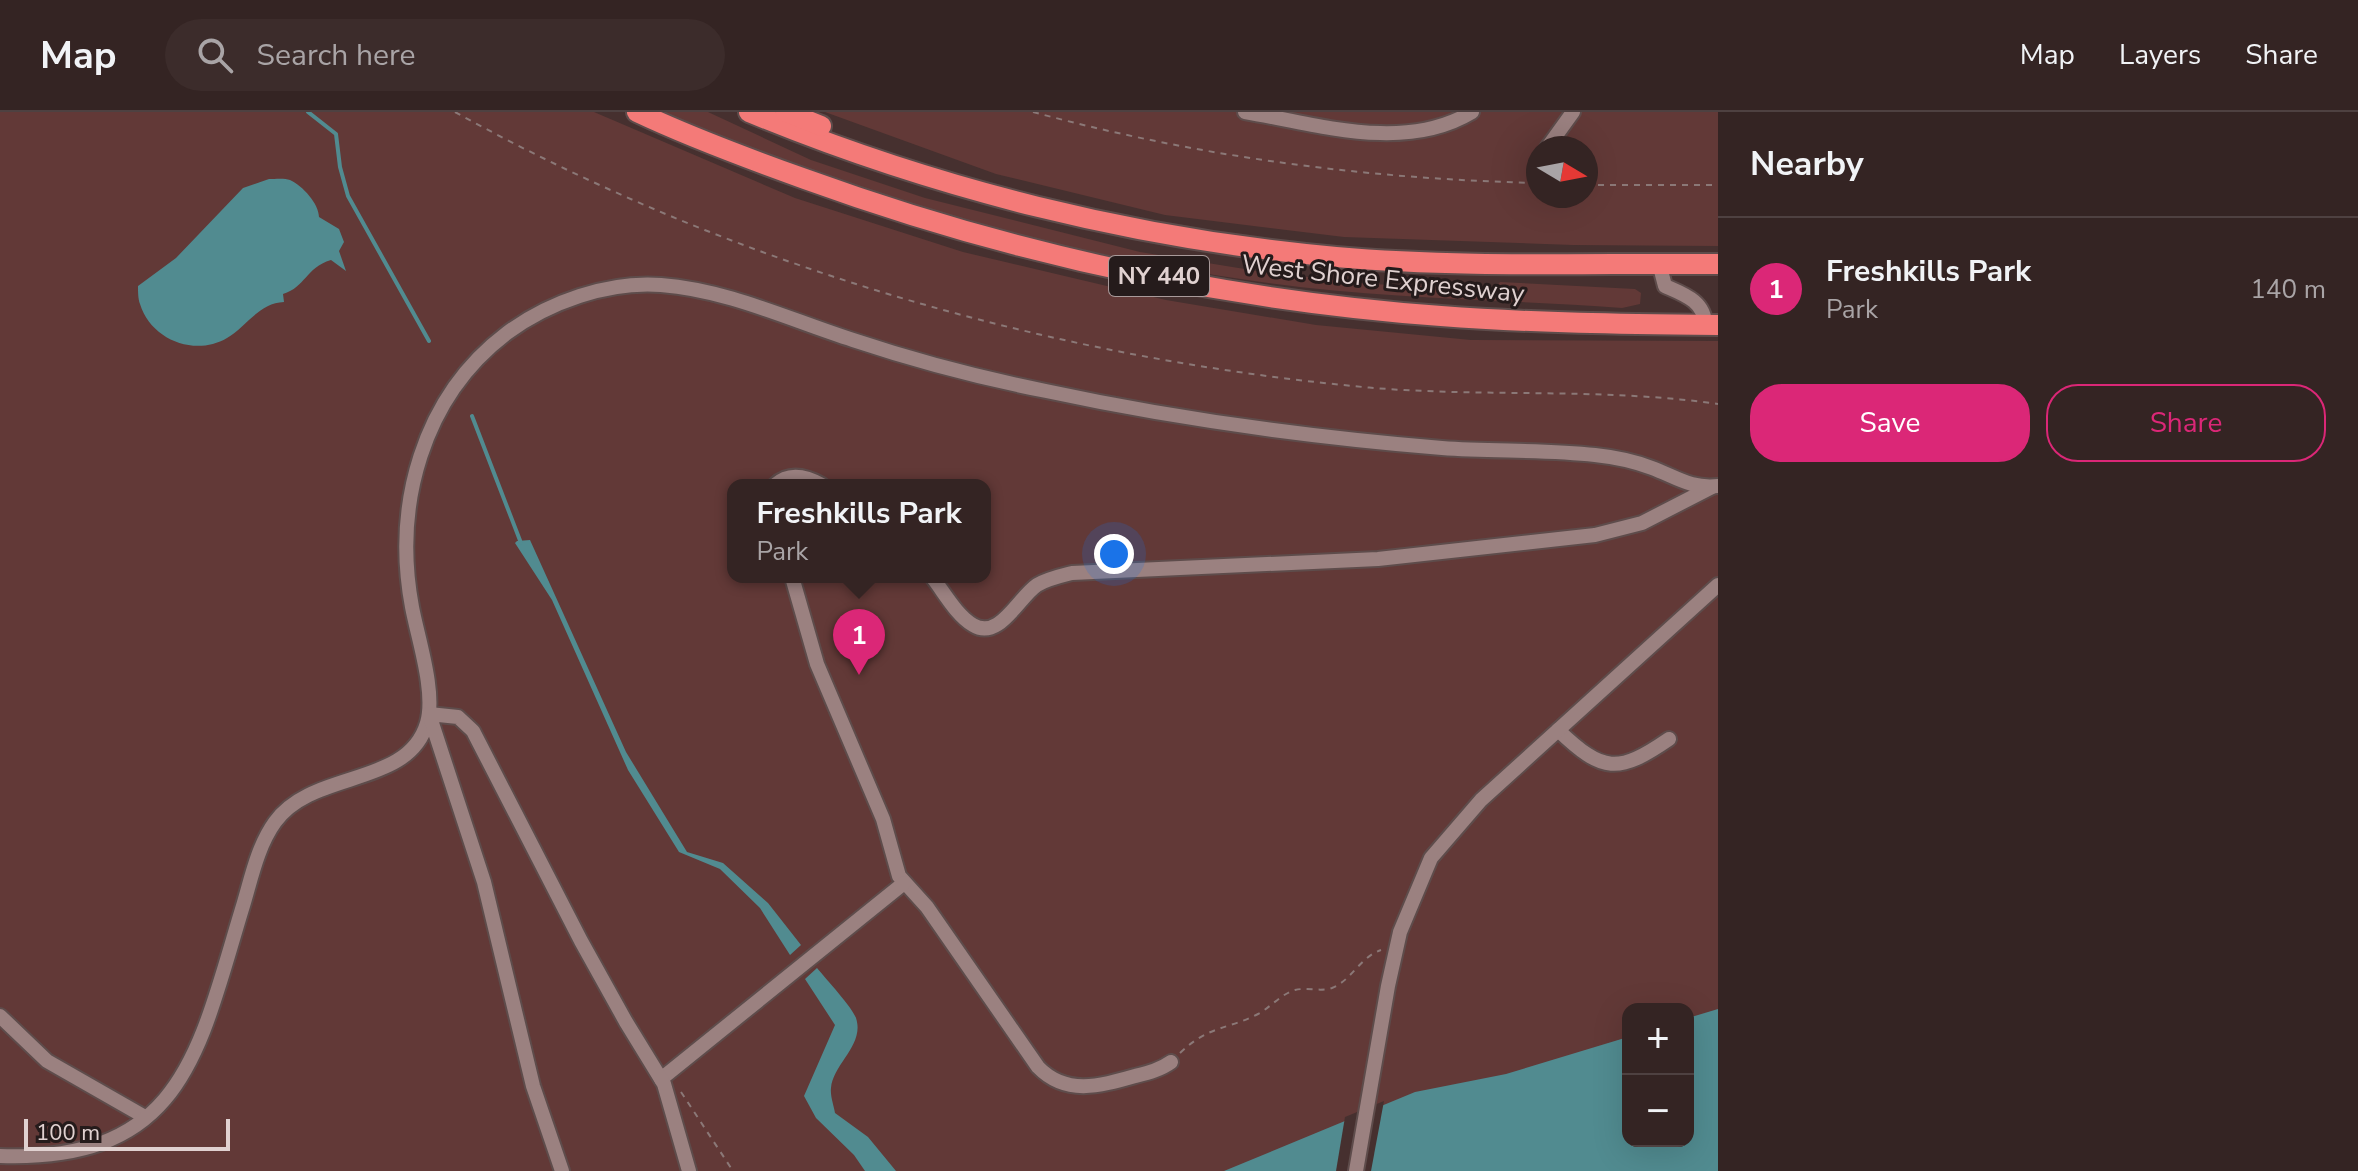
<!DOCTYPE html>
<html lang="en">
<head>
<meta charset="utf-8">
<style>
	body { margin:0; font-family:"Nunito Sans",sans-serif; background:#3c2c2b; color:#f1f3f6 }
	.controls { position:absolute; right:24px; bottom:24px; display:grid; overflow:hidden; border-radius:16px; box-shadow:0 8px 32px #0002 }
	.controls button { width:72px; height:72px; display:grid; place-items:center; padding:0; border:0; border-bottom:2px solid #4e4141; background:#342423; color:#f1f3f6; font:40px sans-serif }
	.compass { position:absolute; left:1526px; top:24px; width:72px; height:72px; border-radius:50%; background:#342423; box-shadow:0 8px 32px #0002; rotate:100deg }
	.scale { position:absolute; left:24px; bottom:20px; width:206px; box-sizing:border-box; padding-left:8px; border:4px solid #e0d1d0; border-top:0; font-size:22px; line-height:28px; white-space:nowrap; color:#e0d1d0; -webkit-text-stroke:6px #251b1b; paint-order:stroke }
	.you { position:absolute; left:1114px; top:442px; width:28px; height:28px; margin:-20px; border:6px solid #fff; border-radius:50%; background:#1a73e8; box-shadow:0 0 0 12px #1a73e833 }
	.badge { display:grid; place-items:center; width:52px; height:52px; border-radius:50%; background:#db2777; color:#fff; font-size:26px; font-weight:700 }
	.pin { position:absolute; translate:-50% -66px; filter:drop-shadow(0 2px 4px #0008) }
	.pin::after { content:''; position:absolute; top:42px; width:28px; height:24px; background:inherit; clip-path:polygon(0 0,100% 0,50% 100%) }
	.popup { position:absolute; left:727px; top:367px; width:264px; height:104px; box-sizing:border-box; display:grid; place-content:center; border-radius:16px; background:#342423; filter:drop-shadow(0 2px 6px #0005); font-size:26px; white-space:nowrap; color:#a9a4a6 }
	.popup b { font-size:30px; color:#f1f3f6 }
	.popup::after { content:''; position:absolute; left:50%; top:100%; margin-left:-16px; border:16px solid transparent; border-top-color:#342423 }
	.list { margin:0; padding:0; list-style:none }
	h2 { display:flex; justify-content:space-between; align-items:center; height:104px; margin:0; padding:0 32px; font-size:34px }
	h2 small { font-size:26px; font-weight:400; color:#a9a4a6 }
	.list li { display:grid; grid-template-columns:52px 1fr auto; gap:24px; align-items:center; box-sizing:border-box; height:144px; padding:0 32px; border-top:2px solid #4e4141 }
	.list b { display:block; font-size:30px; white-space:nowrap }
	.list p { margin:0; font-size:26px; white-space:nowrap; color:#a9a4a6 }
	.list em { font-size:26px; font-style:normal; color:#a9a4a6 }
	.actions { display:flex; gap:16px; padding:24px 32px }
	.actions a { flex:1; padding:18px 0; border:2px solid #db2777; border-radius:32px; text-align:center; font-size:28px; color:#db2777 }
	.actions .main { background:#db2777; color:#fff }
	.icon { flex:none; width:44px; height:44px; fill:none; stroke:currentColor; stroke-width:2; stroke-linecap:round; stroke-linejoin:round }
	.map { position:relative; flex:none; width:1718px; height:1059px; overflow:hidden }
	header { display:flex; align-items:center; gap:48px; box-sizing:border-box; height:112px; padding:0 40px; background:#342423; border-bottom:2px solid #4e4141 }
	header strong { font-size:38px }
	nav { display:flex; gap:44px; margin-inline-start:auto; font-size:28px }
	.search { width:560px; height:72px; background:#3c2c2b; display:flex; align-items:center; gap:20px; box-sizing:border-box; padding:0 28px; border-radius:44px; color:#a9a4a6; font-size:30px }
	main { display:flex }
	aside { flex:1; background:#342423 }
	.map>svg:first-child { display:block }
	.green { fill:#623937; fill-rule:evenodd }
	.water { fill:#518b90 }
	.pier { fill:#46302f }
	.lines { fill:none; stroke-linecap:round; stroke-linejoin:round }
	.stream { stroke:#518b90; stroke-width:4 }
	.minor-casing { stroke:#5e4c4b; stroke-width:18 }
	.highway-casing { stroke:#5e4c4b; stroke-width:24 }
	.path { stroke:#8b7877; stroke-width:2; stroke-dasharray:6 6; stroke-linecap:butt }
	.minor { stroke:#9b8180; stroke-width:14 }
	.highway { stroke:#f47a78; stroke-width:20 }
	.labels { text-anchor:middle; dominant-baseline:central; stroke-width:6; stroke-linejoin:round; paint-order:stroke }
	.shield { fill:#251b1b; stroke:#a89a9a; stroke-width:2 }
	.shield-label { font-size:24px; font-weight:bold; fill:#e0d1d0 }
	.street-label { font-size:26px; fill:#e0d1d0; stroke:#251b1b }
</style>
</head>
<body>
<header>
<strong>Map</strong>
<div class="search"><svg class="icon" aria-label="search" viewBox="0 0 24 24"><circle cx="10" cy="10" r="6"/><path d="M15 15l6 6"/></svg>Search here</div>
<nav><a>Map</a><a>Layers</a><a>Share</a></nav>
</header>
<main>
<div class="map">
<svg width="1718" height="1059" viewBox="0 0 1718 1059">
	<rect width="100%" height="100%" fill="#46302f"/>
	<g class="green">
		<path d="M0,0H594L795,86L963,140L1166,188L1316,213L1471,228L1718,229V1059H0ZM733,373H985V465H733ZM1628,897H1688V1029H1628Z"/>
		<path d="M663,0H708L811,48L925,86L1140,140L1263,160L1370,172L1494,177L1500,170L1635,177L1641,181L1640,192L1622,196C1500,187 1376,187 1254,169C1083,144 913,101 752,39C722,27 692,13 663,0Z"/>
		<path d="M825,0H1718V134L1573,133L1344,125L1165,103L996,62ZM1538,36H1586V84H1538Z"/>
	</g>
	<g class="water">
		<path d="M269,67C275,67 285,66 290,68C303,74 319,92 319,105L339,117L344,130L339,139L346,159L331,148C305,156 306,175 283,182L284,190C259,191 247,214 227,226C195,245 151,228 140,192C138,187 138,179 138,174L176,146L243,76Z"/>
		<polygon points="530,428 626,640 687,740 723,751 768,791 801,833 790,843 760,796 720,757 679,740 628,658 552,488 515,431 517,429"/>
		<path d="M817,856C826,867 852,895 856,906C865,933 833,952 831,976C830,984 834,994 835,1001L868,1025L896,1059H865L854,1043L816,1006L804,984L835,913L805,867Z"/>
		<polygon points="1718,897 1718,1059 1224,1059 1415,980 1506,962 1628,925 1628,1029 1688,1029 1688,906"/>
	</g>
	<polygon class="pier" points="1384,989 1371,1059 1336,1059 1345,1005"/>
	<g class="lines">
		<g class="stream">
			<polyline points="308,0 336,22 340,55 348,84 429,229"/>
			<polyline points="472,304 521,431"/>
		</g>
		<g class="minor-casing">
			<g id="minor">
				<path d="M1245,0C1317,12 1404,41 1472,0"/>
				<polyline points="1547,36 1573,0"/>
				<path d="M1659,151L1665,174C1683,182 1705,189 1705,213"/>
				<path d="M775,373C789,360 806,364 822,373"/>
				<path d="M792,465L817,552L883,707L899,764L927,795L1038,955C1066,984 1100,974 1135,964C1147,961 1160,958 1171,950"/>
				<path d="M932,465C944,480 956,503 973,513C999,529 1018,486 1037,473C1047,467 1060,464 1072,461L1378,447L1595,423L1642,411L1712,375"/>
				<path d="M1558,618C1603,661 1618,662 1669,627"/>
				<polyline points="0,904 47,949 145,1005"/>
				<polyline points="661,967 904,771"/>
				<path d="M0,1044C182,1050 198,942 242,797C251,768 257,735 275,710C313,657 408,676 427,611C436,580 418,527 412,495C393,394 422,285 507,221C549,190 608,169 661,173C728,178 790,208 853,228C916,249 981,266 1046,279C1176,307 1309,325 1442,336C1493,340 1544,337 1595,343C1614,345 1634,349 1652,356C1676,365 1691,377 1718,374"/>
				<polyline points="562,1059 533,974 484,770 429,602 458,605 473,619 581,829 626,910 664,972 689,1059"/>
				<polyline points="1356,1059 1388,874 1400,820 1431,746 1481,688 1718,473"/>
			</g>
		</g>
		<g class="highway-casing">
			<g id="highway">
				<path d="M637,0C692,26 749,47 805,67C1009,141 1225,188 1441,204C1533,211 1625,212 1718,213"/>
				<path d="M749,0C935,77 1135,127 1336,145C1462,156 1591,151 1718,152"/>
				<polyline points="786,0 821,14"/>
			</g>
		</g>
		<g class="path">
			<path d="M455,0C733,154 1047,245 1363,275C1481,286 1601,275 1718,292"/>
			<path d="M1033,0C1199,45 1367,67 1538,71"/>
			<polyline points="1586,73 1718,73"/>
			<path d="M1180,941C1209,913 1227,918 1258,902C1271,895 1281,882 1295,878C1307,875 1320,880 1332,876C1352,868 1360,845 1381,838"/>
			<polyline points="681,980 733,1059"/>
		</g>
		<use href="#minor" class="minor"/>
		<use href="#highway" class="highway"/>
	</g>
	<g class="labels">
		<rect class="shield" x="1109" y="144" width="100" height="40" rx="6"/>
		<g class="shield-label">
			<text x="1159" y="164">NY 440</text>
		</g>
		<g class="street-label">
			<text transform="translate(1383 167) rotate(6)">West Shore Expressway</text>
		</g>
	</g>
</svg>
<div class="controls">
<button>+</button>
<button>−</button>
</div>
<svg class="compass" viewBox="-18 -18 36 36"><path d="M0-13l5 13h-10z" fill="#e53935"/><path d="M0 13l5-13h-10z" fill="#a9a4a6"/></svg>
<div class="scale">100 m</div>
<div class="you"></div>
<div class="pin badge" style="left:859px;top:563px">1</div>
<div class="popup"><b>Freshkills Park</b>Park</div>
</div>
<aside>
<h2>Nearby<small></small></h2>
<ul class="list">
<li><span class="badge">1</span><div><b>Freshkills Park</b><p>Park</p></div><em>140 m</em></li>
</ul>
<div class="actions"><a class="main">Save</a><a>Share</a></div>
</aside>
</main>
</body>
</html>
